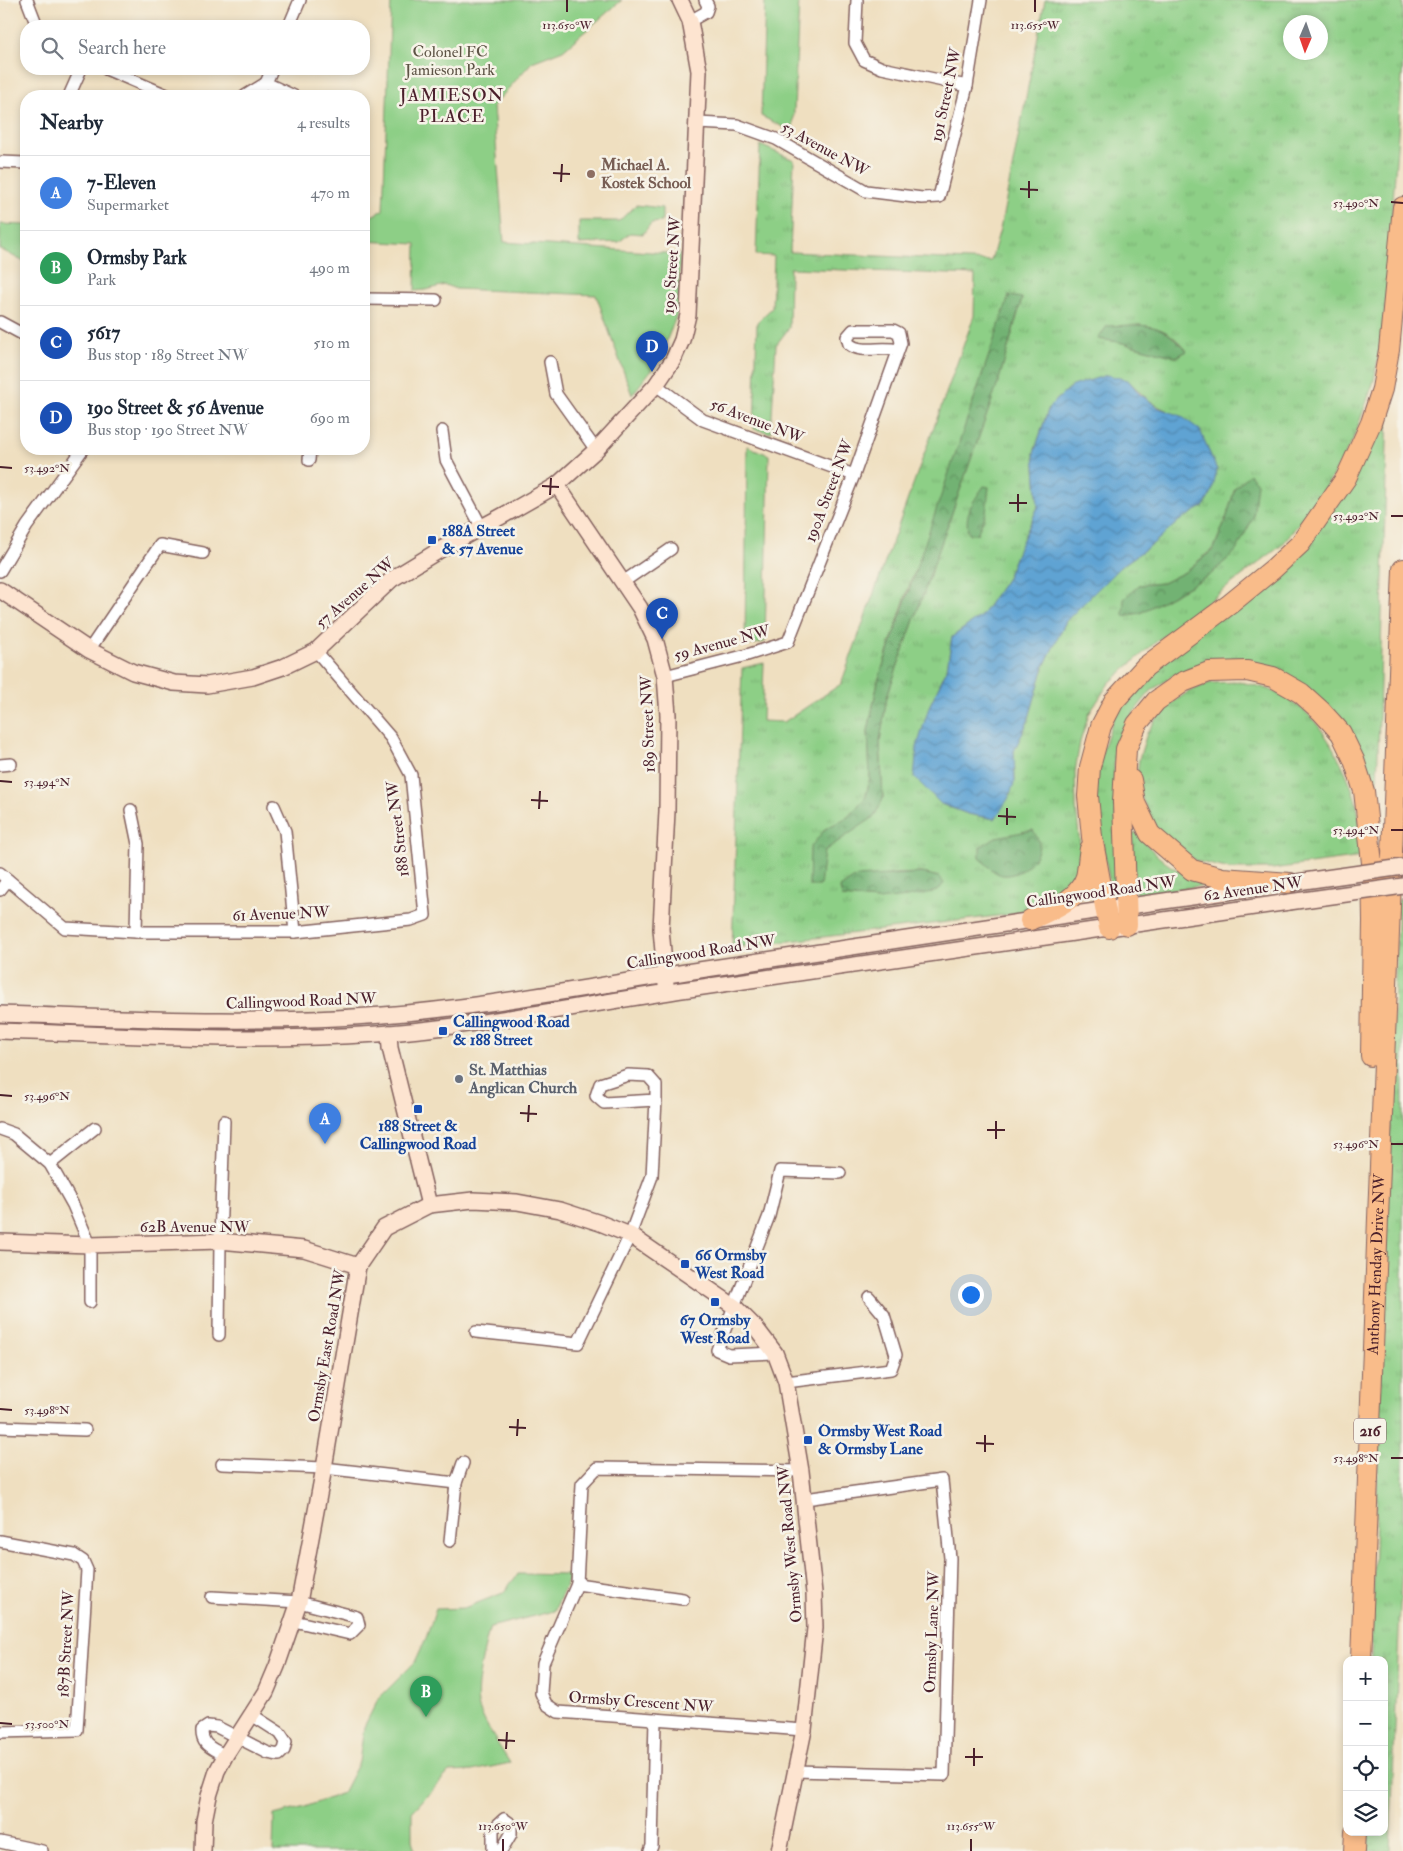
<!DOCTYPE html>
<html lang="en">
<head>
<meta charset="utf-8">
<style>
	body { margin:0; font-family:"IM FELL Double Pica",serif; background:#f6f6f7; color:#1f2937 }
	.controls { position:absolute; right:15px; bottom:15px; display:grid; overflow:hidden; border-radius:10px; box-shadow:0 2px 8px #0003 }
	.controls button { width:45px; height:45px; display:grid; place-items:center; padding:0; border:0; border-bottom:1px solid #e0e1e3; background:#fff; color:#1f2937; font:25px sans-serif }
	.compass { position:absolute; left:1283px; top:15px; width:45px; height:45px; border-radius:50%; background:#fff; box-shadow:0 2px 8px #0003; rotate:182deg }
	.you { position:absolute; left:970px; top:1294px; width:18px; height:18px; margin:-12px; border:4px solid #fff; border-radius:50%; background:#1a73e8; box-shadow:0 0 0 8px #1a73e833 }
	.badge { display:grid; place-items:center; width:32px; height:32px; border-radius:50%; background:#111827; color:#fff; font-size:16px; font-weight:700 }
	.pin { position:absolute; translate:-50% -41px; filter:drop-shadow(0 1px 2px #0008) }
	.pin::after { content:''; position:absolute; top:26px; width:18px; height:15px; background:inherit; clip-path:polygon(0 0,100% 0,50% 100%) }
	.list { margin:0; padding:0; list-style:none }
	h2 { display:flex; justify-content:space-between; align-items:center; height:65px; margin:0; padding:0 20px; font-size:21px }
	h2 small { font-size:16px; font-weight:400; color:#747a83 }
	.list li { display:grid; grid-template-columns:32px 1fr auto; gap:15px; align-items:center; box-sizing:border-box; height:75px; padding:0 20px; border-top:1px solid #e0e1e3 }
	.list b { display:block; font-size:19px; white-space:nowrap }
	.list p { margin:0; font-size:16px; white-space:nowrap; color:#747a83 }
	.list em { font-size:16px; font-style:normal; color:#747a83 }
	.icon { flex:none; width:28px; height:28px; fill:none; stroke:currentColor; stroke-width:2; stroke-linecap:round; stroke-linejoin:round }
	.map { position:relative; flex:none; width:1403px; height:1851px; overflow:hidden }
	.search { position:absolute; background:#fff; box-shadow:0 2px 8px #0003; left:20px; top:20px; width:350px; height:55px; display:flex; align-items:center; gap:12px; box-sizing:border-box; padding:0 18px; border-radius:20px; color:#747a83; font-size:19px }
	.panel { position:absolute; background:#fff; box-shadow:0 2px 8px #0003; left:20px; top:90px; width:350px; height:365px; border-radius:20px }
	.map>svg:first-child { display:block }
	.grass { fill:url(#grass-tufts); stroke:#6c7758; fill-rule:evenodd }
	.forest { fill:url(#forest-crowns); stroke:#5e684f }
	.park { fill:#8dcf86; stroke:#6c7758 }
	.water { fill:url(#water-waves); stroke:#54617f }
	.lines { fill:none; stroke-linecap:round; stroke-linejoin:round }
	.street-casing { stroke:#84625f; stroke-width:14 }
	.secondary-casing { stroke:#84625f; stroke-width:18 }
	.highway-casing { stroke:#84625f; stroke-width:22 }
	.street { stroke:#fff; stroke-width:11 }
	.secondary { stroke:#fde4d0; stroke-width:15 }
	.highway { stroke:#f9bc8a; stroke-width:20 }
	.secondary-bridge-casing { stroke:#84625f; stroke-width:18; stroke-linecap:butt }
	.secondary-bridge { stroke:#fde4d0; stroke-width:15 }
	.ticks { fill:none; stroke:#4a1f2b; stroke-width:2 }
	.education-dot { fill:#8d6e63; stroke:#f7f3e8; stroke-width:2 }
	.transit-dot { fill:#1a4fb4; stroke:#f7f3e8; stroke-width:2 }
	.worship-dot { fill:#6b7280; stroke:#f7f3e8; stroke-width:2 }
	.labels { text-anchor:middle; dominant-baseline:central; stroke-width:5; stroke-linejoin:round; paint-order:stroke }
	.shield { fill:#f7f3e8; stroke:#7e5f64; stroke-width:1 }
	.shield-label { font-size:15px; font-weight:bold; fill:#4a1f2b }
	.park-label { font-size:16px; fill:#5e5446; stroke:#f7f3e8 }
	.street-label { font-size:16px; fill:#4a1f2b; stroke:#f7f3e8 }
	.education-label { font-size:16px; font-weight:bold; fill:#785e54; stroke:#f7f3e8; text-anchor:start }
	.transit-label { font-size:16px; font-weight:bold; fill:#164399; stroke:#f7f3e8; text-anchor:start }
	.worship-label { font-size:16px; font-weight:bold; fill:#5b616d; stroke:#f7f3e8; text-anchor:start }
	.neighbourhood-label { font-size:18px; letter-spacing:1px; fill:#4a1f2b; stroke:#f7f3e8 }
	.ticks-label { font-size:12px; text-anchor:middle; fill:#4a1f2b; stroke:#f7f3e8; stroke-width:5; stroke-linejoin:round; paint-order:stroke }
</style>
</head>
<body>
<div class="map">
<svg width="1403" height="1851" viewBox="0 0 1403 1851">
	<defs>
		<pattern id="grass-tufts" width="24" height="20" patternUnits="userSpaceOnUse" patternTransform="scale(1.25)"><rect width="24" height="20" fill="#8dcf86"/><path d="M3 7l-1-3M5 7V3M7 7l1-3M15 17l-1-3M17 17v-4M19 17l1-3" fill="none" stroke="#7bb174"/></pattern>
		<pattern id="forest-crowns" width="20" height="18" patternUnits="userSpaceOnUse" patternTransform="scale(1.25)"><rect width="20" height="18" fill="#72b273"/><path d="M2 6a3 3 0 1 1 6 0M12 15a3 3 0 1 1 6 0" fill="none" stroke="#60905f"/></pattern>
		<pattern id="water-waves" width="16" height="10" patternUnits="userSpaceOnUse" patternTransform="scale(1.25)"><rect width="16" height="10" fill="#5ea3d3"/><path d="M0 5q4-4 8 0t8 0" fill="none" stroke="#5084ab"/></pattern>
	</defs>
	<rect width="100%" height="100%" fill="#f7f3e8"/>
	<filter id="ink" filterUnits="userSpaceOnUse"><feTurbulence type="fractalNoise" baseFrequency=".02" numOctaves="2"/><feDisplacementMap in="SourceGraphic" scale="10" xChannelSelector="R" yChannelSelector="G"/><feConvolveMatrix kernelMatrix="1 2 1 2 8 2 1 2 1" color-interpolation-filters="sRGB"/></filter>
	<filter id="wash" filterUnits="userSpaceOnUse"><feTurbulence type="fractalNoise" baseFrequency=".0096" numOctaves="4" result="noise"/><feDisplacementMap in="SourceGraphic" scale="20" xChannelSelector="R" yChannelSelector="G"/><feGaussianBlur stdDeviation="1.12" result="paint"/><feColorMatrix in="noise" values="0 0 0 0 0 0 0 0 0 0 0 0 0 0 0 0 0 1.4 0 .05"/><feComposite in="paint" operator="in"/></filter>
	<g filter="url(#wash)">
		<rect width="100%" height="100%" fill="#efdfc0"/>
		<g class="grass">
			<path d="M1045,0H1403V65L1384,323L1374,381L1353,440L1324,491L1282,545L1157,641L1109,683L1089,714L1080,742L1075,772L1076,807L1081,855L1078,868L1072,885L1039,909L1022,913L732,948L742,668L764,663L762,721L784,722L841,684L974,316L975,275L790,268L789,328L776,345L771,433L754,429L757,322L772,308L774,256L756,255L760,145L794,160L790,252L991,261L1001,225ZM1290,22H1320V52H1290ZM1022,299L998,383L887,696L880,741L883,799L840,840L824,851L825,829L848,817L866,797L870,777L868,731L878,681L908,589ZM1138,325C1162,327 1172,333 1187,351L1176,357L1119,342L1099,339ZM1128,380C1147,400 1155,407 1181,416L1204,506L1179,521L1154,543L1120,567L1066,621L1044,666L1028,721L1014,751L1015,781L995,819L968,814L941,804L929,707L947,669L952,637L982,615L1007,578L1019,548L1038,507L1034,453L1049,407L1072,386ZM1235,488L1236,551L1210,575L1140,613L1139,585L1163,583L1185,572L1214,548L1227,516ZM922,873L939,877L878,900L842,897L840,888L892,874Z"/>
			<polygon points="1389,375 1376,821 1359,752 1256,663 1231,661 1203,664 1172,676 1151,691 1134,712 1121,738 1114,764 1119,889 1117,894 1112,895 1095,803 1096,769 1119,703 1147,674 1307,541"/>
			<path d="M1238,682C1261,685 1282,693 1301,708C1326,727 1353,780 1358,811C1361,826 1361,842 1362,857L1272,869H1230L1196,861L1157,833L1136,785L1139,759L1147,733L1163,709L1188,692L1210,683Z"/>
			<path d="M1134,833H1137C1163,865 1175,872 1214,884L1136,895L1132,835Z"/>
			<polygon points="1398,899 1403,899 1403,1534 1390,1851 1364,1851 1365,1832 1384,1832 1384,1660 1371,1660"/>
		</g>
		<g class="forest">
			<polygon points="1009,296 1022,298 998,383 887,696 880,741 883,799 874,817 824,851 820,886 809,886 810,848 825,829 848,817 866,797 870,777 868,731 878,681"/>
			<path d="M1138,325C1164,327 1169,333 1187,351L1176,357L1119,342L1098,339L1107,326Z"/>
			<polygon points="1250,474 1257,483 1253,518 1236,551 1210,575 1140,613 1123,616 1124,599 1139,585 1163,583 1185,572 1214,549 1227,516 1235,488"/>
			<path d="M984,486L989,487L986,513L977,534H969C963,514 973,502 984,486Z"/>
			<path d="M1033,830C1035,834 1039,840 1039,844C1039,860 1019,877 1003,875C994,874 986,864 980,858V847L996,837Z"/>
			<polygon points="922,873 939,877 944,883 938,891 907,897 878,900 842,897 840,888 856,877"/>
		</g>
		<g class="park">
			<polygon points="391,0 622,0 563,50 532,62 493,106 504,242 680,254 679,309 659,360 632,395 596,295 456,289 445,285 426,290 415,291 416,244 364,241 364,220 383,210"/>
			<polygon points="765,0 799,0 793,132 761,116"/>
			<polygon points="636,205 662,208 662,222 651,223 643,234 630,233 619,242 579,244 579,221 619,221"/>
			<polygon points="0,224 26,225 26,263 0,249"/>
			<polygon points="747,446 769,455 765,642 745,646"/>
			<path d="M518,1574L571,1575L554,1611L490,1627C485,1644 473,1692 479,1708C485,1725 500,1747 510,1763L472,1771L449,1772L412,1812V1840L415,1851H273L274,1815L305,1807L343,1793L359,1762L364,1727L378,1699L415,1662L426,1638L436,1609L464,1608L503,1593Z"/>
		</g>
		<polygon class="water" points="1107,375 1128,380 1140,394 1159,408 1181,416 1200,430 1217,470 1212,492 1204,506 1179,521 1154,543 1120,567 1066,621 1044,666 1028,721 1014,751 1015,781 1008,799 995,819 968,814 941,804 914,777 917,747 929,707 947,669 952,637 982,615 1007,578 1019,548 1038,507 1034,453 1049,407 1072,386"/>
	</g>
	<g filter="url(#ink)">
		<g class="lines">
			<g class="street-casing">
				<g id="street">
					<polyline points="27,0 37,26"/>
					<polyline points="857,0 855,43 864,60 882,68 967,86"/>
					<polyline points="690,21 706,12 708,6 705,0"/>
					<polyline points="289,26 300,0"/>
					<polyline points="106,69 169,96"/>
					<polyline points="272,69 266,83 294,96"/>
					<polyline points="69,96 81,69"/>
					<polyline points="245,96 266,83"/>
					<polyline points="697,123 737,125 776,139 866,191 922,198 939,197 967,86 981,0"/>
					<polyline points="0,162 26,163"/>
					<polyline points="364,299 436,300"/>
					<polyline points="0,322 26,336"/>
					<polyline points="550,362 556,394 596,450"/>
					<polyline points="656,385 703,420 854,475"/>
					<polyline points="442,431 446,460 482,528"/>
					<polyline points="309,460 310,449"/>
					<polyline points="0,571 27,526 83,449"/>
					<polyline points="623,582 671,549"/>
					<polyline points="89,650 160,545 203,553"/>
					<path d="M665,676L747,655L788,642L854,475L901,343L899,333L893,330H853L847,337L849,344C861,354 882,346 897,350"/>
					<polyline points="0,765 11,764"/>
					<polyline points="274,806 285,831 295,932"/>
					<polyline points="131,810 138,844 136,932"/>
					<polyline points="0,873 65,928 136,932 295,932 411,920 425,915 411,775 391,738 316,651"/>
					<polyline points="0,890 8,880"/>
					<polyline points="0,1129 14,1134 50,1164 73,1205 90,1245 90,1302"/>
					<polyline points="50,1164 95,1128"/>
					<polyline points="476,1332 578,1343 630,1235 652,1176 656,1100 604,1103 596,1096 600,1084 628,1075 648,1076 656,1085 656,1100"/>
					<polyline points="219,1335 220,1241 224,1121"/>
					<polyline points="775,1353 729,1355 717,1350 769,1216 780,1171 840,1173"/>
					<polyline points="786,1382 891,1369 896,1355 884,1315 869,1297"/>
					<polyline points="0,1427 85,1430"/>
					<polyline points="222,1464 324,1468 456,1483"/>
					<polyline points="801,1471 597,1468 582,1484 577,1584 543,1663 541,1693 546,1704 558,1712 804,1730"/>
					<polyline points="0,1541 74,1555 83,1561 87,1570 77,1730 0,1732"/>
					<polyline points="450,1541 456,1483 463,1463"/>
					<polyline points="577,1584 683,1599"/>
					<polyline points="212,1597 299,1602 357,1617 359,1625 350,1634 294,1621"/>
					<path d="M225,1756C213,1748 201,1746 202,1730L208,1726L217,1727L268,1753L279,1755L284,1750L286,1742L280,1733L252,1715"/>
					<polyline points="795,1771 944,1775 950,1558 942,1480 805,1499"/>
					<polyline points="0,1842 42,1851"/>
					<polyline points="493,1851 493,1829 504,1819 511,1824 511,1834 501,1851"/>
					<polyline points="650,1851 652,1846 655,1719"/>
				</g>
			</g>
			<g class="secondary-casing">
				<g id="secondary">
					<polyline points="557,485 640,608 655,639 665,676 668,715 667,811 661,929 666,985"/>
					<polyline points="0,590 89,650 133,672 174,683 207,685 253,677 283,667 316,651 392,579 443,548 515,509 557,485 596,450 656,385 673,360 682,340 688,315 699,71 690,21 680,0"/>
					<path d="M0,1014C128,1018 255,1025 383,1015C485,1007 586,987 686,972C878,943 1069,914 1261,887"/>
					<path d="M0,1031C126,1035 252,1043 378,1034C483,1026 585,1004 689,989C889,959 1089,931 1289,902"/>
					<polyline points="389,1033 390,1048 429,1205"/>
					<polyline points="0,1242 90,1245 220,1241 304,1249 358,1266"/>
					<polyline points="203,1851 204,1821 209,1796 217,1771 225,1756 266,1692 277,1666 299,1602 324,1468 358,1266 384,1228 429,1205 473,1200 517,1202 560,1210 600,1223 630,1235 735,1307 756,1328 775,1353 786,1382 801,1471 814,1593 815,1628 804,1730 779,1851"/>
				</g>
			</g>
			<g class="highway-casing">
				<g id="highway">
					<polyline points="1131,780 1135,803 1150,834 1192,870 1222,878 1290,883"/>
					<path d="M1030,920C1050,910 1078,901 1086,877C1088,869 1088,858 1090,849"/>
					<polyline points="1127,925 1123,802 1126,749 1137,724 1156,701 1183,682 1209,672 1247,671 1273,677 1301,693 1321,711 1341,733 1354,760 1364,791 1372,863 1373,921 1371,1056"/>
					<polyline points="1109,928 1092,837 1088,796 1090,767 1101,726 1114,701 1145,667 1230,604 1273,569 1300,544 1346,478 1371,423 1382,389 1389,350 1403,207"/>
					<path id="s1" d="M1361,1660L1403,569"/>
					<polyline points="1354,1851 1355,1832"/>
				</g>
			</g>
			<use href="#street" class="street"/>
			<use href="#secondary" class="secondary"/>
			<use href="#highway" class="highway"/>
			<g class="secondary-bridge-casing">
				<g id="secondary-bridge">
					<polyline points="1290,883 1403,867"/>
					<polyline points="1289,902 1403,886"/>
				</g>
			</g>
			<use href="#secondary-bridge" class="secondary-bridge"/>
		</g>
	</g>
	<path class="ticks" d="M567,12V0M1035,12V0M553,173L570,174M561,182L562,164M1020,189L1038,190M1029,198V181M1391,202L1403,203M0,467L12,468M542,486L559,487M550,495L551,478M1009,503H1027M1018,512V494M1391,516H1403M0,781L12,782M531,800L548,801M539,809L540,791M998,816L1016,817M1007,825V808M1391,830H1403M0,1095L12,1096M520,1113L537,1114M528,1122L529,1105M987,1130H1005M996,1139V1121M1391,1144H1403M0,1409L12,1410M509,1427L526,1428M517,1436L518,1419M976,1443L994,1444M985,1452V1435M1391,1458H1403M0,1723L12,1724M498,1740L515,1741M506,1749L507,1732M965,1757H983M974,1766V1748M503,1851V1839M971,1851V1839"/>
	<circle class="education-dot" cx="591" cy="174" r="5"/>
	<g class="transit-dot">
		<rect x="427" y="535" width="10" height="10" rx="2.5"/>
		<rect x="438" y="1026" width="10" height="10" rx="2.5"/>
		<rect x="413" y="1104" width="10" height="10" rx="2.5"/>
		<rect x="680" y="1259" width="10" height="10" rx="2.5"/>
		<rect x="710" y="1297" width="10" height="10" rx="2.5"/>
		<rect x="803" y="1435" width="10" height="10" rx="2.5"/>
	</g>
	<circle class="worship-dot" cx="459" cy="1079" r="5"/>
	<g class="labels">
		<rect class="shield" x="1354" y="1418.5" width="32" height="25" rx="4"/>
		<g class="shield-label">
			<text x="1370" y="1431">216</text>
		</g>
		<g class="park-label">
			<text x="450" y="52">Colonel FC<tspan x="450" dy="18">Jamieson Park</tspan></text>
		</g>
		<g class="street-label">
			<text transform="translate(946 95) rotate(-78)">191 Street NW</text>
			<text transform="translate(825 149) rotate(29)">53 Avenue NW</text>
			<text transform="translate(672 265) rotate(-86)">190 Street NW</text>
			<text transform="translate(757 421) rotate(21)">56 Avenue NW</text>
			<text transform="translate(829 491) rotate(-69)">190A Street NW</text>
			<text transform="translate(355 593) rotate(-41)">57 Avenue NW</text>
			<text transform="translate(722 643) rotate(-15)">59 Avenue NW</text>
			<text transform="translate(648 724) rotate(-92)">189 Street NW</text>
			<text transform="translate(398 829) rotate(-97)">188 Street NW</text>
			<text transform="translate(1253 889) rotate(-8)">62 Avenue NW</text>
			<text transform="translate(1101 892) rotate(-8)">Callingwood Road NW</text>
			<text transform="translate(281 914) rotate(-2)">61 Avenue NW</text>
			<text transform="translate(701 952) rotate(-9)">Callingwood Road NW</text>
			<text transform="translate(301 1001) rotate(-2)">Callingwood Road NW</text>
			<text x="195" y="1227">62B Avenue NW</text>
			<text stroke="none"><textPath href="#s1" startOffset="396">Anthony Henday Drive NW</textPath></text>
			<text transform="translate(327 1346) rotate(-80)">Ormsby East Road NW</text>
			<text transform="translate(790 1544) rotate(-95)">Ormsby West Road NW</text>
			<text transform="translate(932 1632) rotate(-88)">Ormsby Lane NW</text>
			<text transform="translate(66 1644) rotate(-87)">187B Street NW</text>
			<text transform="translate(641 1702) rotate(4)">Ormsby Crescent NW</text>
		</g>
		<g class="education-label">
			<text x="601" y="165">Michael A.<tspan x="601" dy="18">Kostek School</tspan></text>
		</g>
		<g class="transit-label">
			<text x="442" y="531">188A Street<tspan x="442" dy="18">&amp; 57 Avenue</tspan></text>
			<text x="453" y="1022">Callingwood Road<tspan x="453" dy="18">&amp; 188 Street</tspan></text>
			<text x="418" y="1126" text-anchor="middle">188 Street &amp;<tspan x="418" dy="18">Callingwood Road</tspan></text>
			<text x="695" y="1255">66 Ormsby<tspan x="695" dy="18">West Road</tspan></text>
			<text x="715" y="1320" text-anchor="middle">67 Ormsby<tspan x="715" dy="18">West Road</tspan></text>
			<text x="818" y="1431">Ormsby West Road<tspan x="818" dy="18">&amp; Ormsby Lane</tspan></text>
		</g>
		<g class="worship-label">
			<text x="469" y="1070">St. Matthias<tspan x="469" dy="18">Anglican Church</tspan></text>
		</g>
		<g class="neighbourhood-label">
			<text x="452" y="95">JAMIESON<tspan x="452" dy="21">PLACE</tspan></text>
		</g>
	</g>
	<g class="ticks-label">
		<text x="567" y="29">113.650°W</text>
		<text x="1035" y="29">113.655°W</text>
		<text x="1356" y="207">53.490°N</text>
		<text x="47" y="472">53.492°N</text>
		<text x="1356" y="520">53.492°N</text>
		<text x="47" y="786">53.494°N</text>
		<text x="1356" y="834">53.494°N</text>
		<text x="47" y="1100">53.496°N</text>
		<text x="1356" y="1148">53.496°N</text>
		<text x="47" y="1414">53.498°N</text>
		<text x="1356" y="1462">53.498°N</text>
		<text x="47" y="1728">53.500°N</text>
		<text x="503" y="1830">113.650°W</text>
		<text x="971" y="1830">113.655°W</text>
	</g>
</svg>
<div class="controls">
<button>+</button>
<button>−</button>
<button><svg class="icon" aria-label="locate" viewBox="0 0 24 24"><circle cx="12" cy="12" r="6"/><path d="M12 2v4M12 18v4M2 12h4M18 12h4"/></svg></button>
<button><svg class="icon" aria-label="layers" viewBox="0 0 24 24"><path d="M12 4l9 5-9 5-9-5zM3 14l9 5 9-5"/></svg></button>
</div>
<svg class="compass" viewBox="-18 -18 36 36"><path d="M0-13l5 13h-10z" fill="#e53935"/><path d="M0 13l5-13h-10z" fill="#747a83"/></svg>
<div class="you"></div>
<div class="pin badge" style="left:325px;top:1144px;background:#3f7fe0">A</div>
<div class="pin badge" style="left:426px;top:1717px;background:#2e9e5b">B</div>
<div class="pin badge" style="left:662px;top:639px;background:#1a4fb4">C</div>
<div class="pin badge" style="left:652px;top:372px;background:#1a4fb4">D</div>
<div class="search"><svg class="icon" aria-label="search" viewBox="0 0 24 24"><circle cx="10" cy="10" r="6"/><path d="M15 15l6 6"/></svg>Search here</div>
<section class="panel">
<h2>Nearby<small>4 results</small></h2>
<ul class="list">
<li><span class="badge" style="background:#3f7fe0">A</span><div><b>7-Eleven</b><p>Supermarket</p></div><em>470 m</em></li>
<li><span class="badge" style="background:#2e9e5b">B</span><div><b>Ormsby Park</b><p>Park</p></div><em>490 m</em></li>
<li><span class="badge" style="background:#1a4fb4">C</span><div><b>5617</b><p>Bus stop · 189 Street NW</p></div><em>510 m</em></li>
<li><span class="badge" style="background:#1a4fb4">D</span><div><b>190 Street &amp; 56 Avenue</b><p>Bus stop · 190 Street NW</p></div><em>690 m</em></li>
</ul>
</section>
</div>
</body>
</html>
